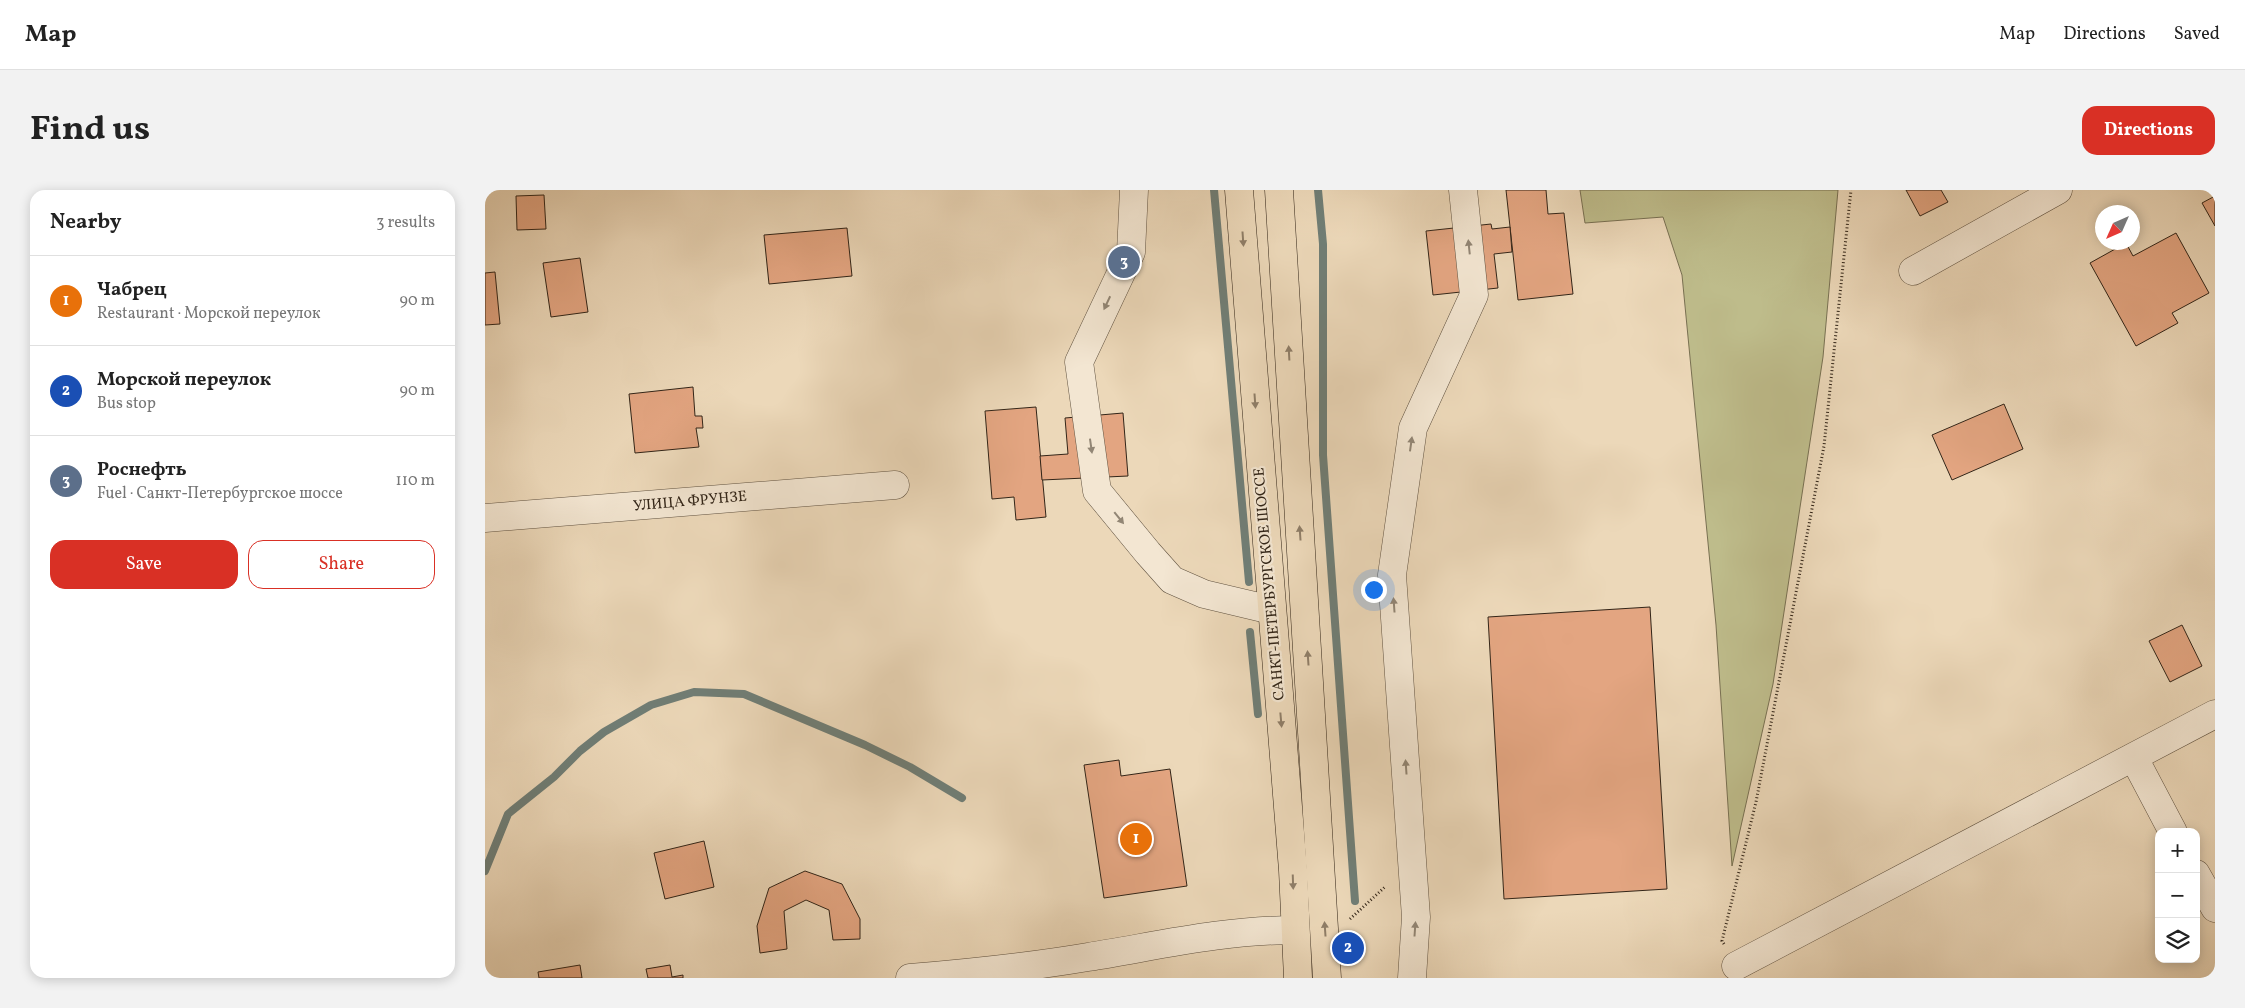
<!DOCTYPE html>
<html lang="en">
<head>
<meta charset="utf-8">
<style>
	body { margin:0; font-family:Vollkorn,serif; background:#f2f2f2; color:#222 }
	.controls { position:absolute; right:15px; bottom:15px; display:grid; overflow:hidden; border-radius:10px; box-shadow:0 2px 12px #0003 }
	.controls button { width:45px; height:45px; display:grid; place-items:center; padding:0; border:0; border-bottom:1px solid #e0e0e0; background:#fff; color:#222; font:25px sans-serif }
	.compass { position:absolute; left:1610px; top:15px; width:45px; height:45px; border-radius:50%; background:#fff; box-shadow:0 2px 12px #0003; rotate:225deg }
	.you { position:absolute; left:888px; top:399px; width:18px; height:18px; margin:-12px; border:4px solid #fff; border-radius:50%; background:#1a73e8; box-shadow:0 0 0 8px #1a73e833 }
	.badge { display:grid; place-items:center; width:32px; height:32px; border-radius:50%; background:#d93025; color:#fff; font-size:16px; font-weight:700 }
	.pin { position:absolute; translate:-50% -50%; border:2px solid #fff; box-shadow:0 1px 5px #0006 }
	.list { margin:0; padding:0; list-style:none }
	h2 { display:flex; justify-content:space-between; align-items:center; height:65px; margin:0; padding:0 20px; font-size:21px }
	h2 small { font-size:16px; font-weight:400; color:#767676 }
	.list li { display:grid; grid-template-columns:32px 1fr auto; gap:15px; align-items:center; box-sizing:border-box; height:90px; padding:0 20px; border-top:1px solid #e0e0e0 }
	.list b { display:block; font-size:19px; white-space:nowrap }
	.list p { margin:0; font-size:16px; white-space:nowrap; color:#767676 }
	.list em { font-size:16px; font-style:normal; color:#767676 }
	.actions { display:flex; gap:10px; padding:15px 20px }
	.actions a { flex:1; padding:11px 0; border:1px solid #d93025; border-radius:15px; text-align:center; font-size:18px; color:#d93025 }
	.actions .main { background:#d93025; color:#fff }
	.icon { flex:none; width:28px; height:28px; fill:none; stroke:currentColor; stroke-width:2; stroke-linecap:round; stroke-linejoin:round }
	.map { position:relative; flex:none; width:1730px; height:788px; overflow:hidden; border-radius:15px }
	header { display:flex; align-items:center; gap:30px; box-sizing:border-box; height:70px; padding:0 25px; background:#fff; border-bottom:1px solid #e0e0e0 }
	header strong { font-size:24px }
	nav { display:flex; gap:28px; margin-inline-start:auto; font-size:18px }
	.intro { display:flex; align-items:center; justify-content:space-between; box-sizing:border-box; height:120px; padding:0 30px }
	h1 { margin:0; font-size:35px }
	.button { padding:12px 22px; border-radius:15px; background:#d93025; color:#fff; font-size:18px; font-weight:700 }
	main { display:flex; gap:30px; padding:0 30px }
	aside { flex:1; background:#fff; border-radius:15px; box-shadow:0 2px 12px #0003 }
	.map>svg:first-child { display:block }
	.green { fill:#bebc8b; stroke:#787052 }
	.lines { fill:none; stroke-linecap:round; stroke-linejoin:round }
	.stream { stroke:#707e76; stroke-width:8 }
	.building { fill:#e3a581; stroke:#322518 }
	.minor-casing { stroke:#605240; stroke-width:29 }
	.major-casing { stroke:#322518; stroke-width:29 }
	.path { stroke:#322518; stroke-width:3; stroke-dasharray:1 2.5; stroke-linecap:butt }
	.minor { stroke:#f3e6d2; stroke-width:28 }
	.major { stroke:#ecd8b9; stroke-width:28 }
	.oneway { fill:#8f7e68 }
	.oneway2 { fill:#928675 }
	.labels { text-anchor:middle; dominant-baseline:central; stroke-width:4.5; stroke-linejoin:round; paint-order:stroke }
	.street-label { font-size:15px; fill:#322518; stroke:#f3e6d2 }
</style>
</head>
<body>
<header>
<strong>Map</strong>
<nav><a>Map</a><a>Directions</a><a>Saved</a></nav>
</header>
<div class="intro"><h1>Find us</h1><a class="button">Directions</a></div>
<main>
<aside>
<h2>Nearby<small>3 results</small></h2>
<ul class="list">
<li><span class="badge" style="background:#e8710a">1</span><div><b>Чабрец</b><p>Restaurant · Морской переулок</p></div><em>90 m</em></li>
<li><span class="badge" style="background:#1a4fb4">2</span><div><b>Морской переулок</b><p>Bus stop</p></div><em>90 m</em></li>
<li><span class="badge" style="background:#5c6f8a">3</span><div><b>Роснефть</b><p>Fuel · Санкт-Петербургское шоссе</p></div><em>110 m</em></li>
</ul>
<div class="actions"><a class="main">Save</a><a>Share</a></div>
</aside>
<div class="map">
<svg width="1730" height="788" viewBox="0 0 1730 788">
	<rect width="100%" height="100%" fill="#ecd8b9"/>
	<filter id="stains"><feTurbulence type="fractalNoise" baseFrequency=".004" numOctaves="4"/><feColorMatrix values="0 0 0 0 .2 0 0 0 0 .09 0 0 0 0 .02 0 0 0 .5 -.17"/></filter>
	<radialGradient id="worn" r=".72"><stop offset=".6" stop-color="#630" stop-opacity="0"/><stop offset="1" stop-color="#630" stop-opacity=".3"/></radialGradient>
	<polygon class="green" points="1095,0 1353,0 1338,167 1288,494 1247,676 1231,435 1197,85 1178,27 1100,33"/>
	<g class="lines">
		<g class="stream">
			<polyline points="729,0 764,392"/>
			<polyline points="833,0 838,54 838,265 870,711"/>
			<polyline points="765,442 773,524"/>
			<polyline points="0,681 23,624 69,587 95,561 119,542 166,515 209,502 259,504 380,555 425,577 477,608"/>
		</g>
	</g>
	<g class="building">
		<polygon points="1021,0 1061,0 1063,24 1079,23 1088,104 1033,110"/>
		<polygon points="1421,0 1456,0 1463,12 1435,26"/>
		<polygon points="59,5 61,39 32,40 31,6"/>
		<polygon points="1730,6 1730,36 1717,13"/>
		<polygon points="1006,34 1007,39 1025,37 1027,62 1009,64 1013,98 948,105 941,41"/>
		<polygon points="362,38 367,86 284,94 279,45"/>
		<polygon points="1691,43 1724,103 1687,123 1693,133 1651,156 1605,73 1641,53 1648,66"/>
		<polygon points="95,68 103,122 66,127 58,73"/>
		<polygon points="10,82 15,134 0,135 0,83"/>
		<polygon points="208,197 210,226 217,226 218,238 211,238 214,257 150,263 144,204"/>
		<polygon points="1519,214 1538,259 1467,290 1447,245"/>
		<polygon points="551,217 561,327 531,330 529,307 507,309 500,221"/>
		<polygon points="638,223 643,286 557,290 555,266 583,264 580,228"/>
		<polygon points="1165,417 1182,699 1019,709 1003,427"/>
		<polygon points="1697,435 1717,476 1685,492 1664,451"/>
		<polygon points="634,570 636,586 685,579 702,696 619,708 599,575"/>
		<polygon points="219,651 229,697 180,709 169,663"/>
		<polygon points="320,681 357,694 375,729 375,749 348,750 344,720 321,710 299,721 302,759 275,763 272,736 284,698"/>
		<polygon points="95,775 97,788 54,788 53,782"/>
		<polygon points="185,775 187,787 198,785 198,788 163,788 161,779"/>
	</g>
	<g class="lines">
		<g class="minor-casing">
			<g id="minor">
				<polyline points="649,0 646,62 594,172 612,301 663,363 687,390 719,404 786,420"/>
				<polyline points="1428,81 1573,0"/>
				<polyline points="0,328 410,295"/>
				<polyline points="1649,568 1688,642"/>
				<polyline points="1711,684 1730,718"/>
				<polyline points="1251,776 1730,524"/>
				<path d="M425,788C485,783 544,777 603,767C672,756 739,740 810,740"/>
				<polyline points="927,788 931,727 907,385 928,238 989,105 978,0"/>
			</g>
		</g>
		<g class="major-casing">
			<g id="major">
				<polyline points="754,0 808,680 813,788"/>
				<polyline points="794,0 842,788"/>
			</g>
		</g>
		<g class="path">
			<polyline points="865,729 901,696"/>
			<polyline points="1239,754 1237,751 1271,612 1339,256 1366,0"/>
		</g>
		<use href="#minor" class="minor"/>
		<use href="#major" class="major"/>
	</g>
	<defs><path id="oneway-solid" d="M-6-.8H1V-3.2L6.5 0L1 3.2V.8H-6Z" transform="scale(1.25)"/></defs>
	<g class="oneway">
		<use href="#oneway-solid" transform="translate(758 49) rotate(86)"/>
		<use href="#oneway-solid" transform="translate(804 163) rotate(-93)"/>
		<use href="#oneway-solid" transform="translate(770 211) rotate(86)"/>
		<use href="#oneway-solid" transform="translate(815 343) rotate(-94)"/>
		<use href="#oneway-solid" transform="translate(823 468) rotate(-94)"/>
		<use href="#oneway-solid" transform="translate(796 530) rotate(85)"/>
		<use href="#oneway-solid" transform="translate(808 692) rotate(88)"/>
		<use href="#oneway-solid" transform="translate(840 739) rotate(-94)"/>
	</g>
	<g class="oneway2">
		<use href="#oneway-solid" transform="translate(984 57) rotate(-96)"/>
		<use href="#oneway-solid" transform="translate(622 113) rotate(115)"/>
		<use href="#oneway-solid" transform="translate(926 254) rotate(-82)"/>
		<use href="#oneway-solid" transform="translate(606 256) rotate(82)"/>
		<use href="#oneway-solid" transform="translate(634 328) rotate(51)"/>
		<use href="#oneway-solid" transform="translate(909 415) rotate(-94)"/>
		<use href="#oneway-solid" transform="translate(921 577) rotate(-94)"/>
		<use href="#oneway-solid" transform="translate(930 739) rotate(-86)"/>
	</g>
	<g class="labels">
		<g class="street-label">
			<text transform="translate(205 312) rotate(-5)">УЛИЦА ФРУНЗЕ</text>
			<text transform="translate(785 394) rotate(-95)">САНКТ-ПЕТЕРБУРГСКОЕ ШОССЕ</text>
		</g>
	</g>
	<rect width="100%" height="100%" filter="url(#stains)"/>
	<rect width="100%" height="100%" fill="url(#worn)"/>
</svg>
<div class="controls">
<button>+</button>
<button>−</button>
<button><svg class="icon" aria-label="layers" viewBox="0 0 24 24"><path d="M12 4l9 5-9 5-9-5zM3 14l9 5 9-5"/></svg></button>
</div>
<svg class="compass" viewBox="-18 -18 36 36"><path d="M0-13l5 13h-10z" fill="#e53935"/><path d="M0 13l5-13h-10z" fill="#767676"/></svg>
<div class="you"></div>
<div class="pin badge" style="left:651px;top:649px;background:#e8710a">1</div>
<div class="pin badge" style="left:863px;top:758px;background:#1a4fb4">2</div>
<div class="pin badge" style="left:639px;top:72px;background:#5c6f8a">3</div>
</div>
</main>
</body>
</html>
